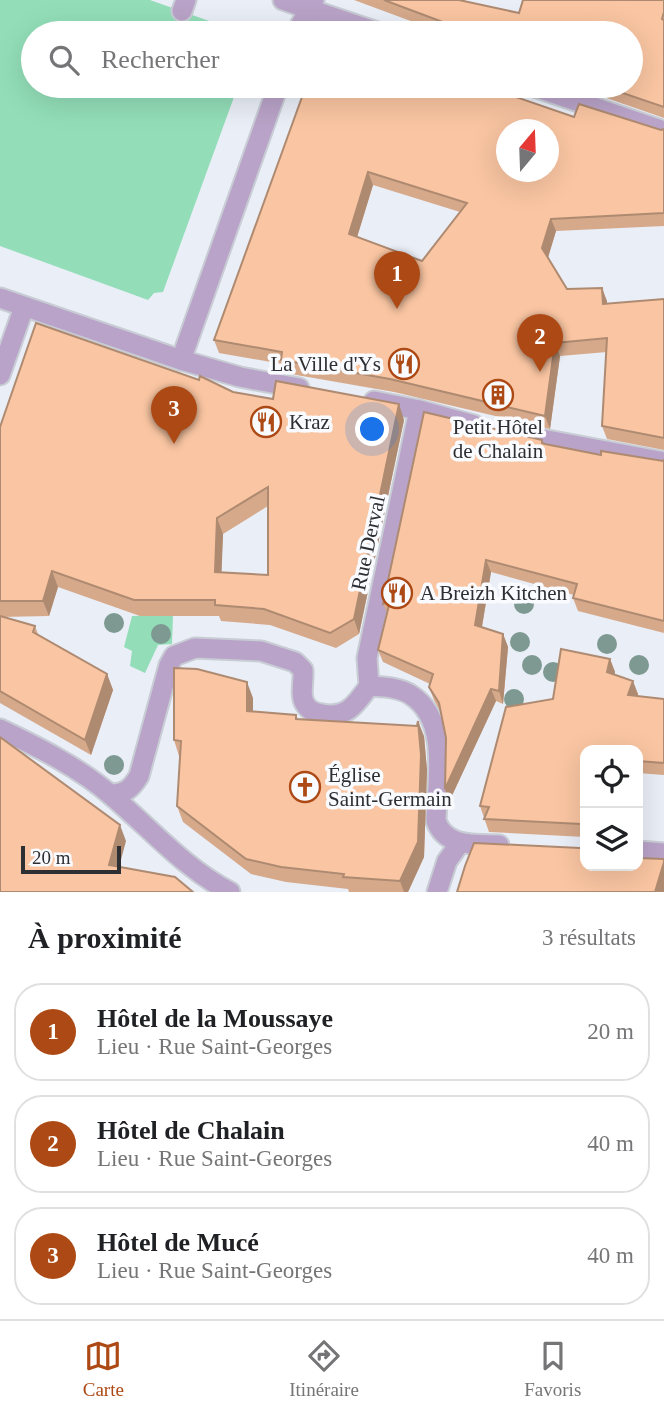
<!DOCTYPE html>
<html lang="fr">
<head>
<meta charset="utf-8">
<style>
	body { margin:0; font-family:"Times New Roman",serif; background:#f6f6f6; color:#202124 }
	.controls { position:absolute; right:21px; bottom:21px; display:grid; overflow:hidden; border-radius:14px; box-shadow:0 7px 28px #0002 }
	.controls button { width:63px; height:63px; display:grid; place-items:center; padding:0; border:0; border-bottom:2px solid #e0e0e0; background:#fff; color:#202124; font:35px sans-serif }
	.compass { position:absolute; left:496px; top:119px; width:63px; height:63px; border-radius:50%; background:#fff; box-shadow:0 7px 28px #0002; rotate:19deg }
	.scale { position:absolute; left:21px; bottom:18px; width:100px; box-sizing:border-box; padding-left:7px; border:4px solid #2e2f33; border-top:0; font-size:19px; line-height:24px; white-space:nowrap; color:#2e2f33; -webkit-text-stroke:5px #f9fbff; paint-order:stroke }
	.you { position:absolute; left:373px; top:430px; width:24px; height:24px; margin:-18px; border:5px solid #fff; border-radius:50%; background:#1a73e8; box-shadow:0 0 0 10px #1a73e833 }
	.badge { display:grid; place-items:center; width:46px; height:46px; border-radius:50%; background:#ad4914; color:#fff; font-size:23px; font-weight:700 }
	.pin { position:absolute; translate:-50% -58px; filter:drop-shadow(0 2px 4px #0008) }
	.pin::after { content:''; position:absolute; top:37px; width:24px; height:21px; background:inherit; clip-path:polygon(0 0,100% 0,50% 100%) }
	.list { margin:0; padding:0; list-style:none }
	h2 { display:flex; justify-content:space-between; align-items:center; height:91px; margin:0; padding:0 28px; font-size:30px }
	h2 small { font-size:23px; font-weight:400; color:#757577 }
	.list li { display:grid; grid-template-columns:46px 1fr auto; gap:21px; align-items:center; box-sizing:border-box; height:98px; margin:0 14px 14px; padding:0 14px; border:2px solid #e0e0e0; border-radius:28px }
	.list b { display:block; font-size:26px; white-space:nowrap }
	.list p { margin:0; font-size:23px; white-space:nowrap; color:#757577 }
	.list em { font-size:23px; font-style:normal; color:#757577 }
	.icon { flex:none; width:38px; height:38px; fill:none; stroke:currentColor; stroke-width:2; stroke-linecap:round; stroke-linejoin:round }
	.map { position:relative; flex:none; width:664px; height:892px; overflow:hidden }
	.search { position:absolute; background:#fff; box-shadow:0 7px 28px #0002; left:21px; right:21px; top:21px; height:77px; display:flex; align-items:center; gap:18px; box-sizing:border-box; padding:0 24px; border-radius:38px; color:#757577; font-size:26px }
	.sheet { height:427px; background:#fff }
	nav { display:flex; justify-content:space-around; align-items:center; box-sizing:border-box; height:98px; border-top:2px solid #e0e0e0; background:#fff; font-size:19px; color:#757577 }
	nav a { display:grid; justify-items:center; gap:4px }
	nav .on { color:#ad4914 }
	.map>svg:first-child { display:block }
	.green { fill:#93deb9 }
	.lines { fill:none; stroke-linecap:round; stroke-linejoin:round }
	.pedestrian-casing { stroke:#c8ccd4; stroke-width:23 }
	.minor-casing { stroke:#c8ccd4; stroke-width:23 }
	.pedestrian { stroke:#b9a3c8; stroke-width:19 }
	.minor { stroke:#b9a3c8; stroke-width:19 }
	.tree { fill:#7d9991 }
	.wall { fill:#d6a98b; fill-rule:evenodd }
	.shaded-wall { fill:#ae8a71 }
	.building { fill:#f9c5a2; stroke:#ae8a71; stroke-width:2; fill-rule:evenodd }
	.labels { text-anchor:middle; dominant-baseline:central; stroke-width:7; stroke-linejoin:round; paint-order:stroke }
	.poi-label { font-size:21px; fill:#2e2f33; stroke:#f9fbff; text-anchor:start }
	.street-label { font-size:21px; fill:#2e2f33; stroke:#f9fbff }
</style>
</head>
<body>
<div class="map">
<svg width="664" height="892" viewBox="0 0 664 892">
	<rect width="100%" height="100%" fill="#eaeef7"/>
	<g class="green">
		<polygon points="0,0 150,0 243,33 33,33 33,86 238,86 163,292 154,293 148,300 0,246"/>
		<polygon points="173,615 172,644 158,645 145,673 130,666 132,651 124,647 132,616"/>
	</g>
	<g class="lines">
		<g class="pedestrian-casing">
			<g id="pedestrian">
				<polyline points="283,0 309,9"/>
				<polyline points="182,11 186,0"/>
				<polyline points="181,360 240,377 299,388"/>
				<polyline points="374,401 419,410 474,425"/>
				<polyline points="510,433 664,462"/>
				<polyline points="369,686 367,658 419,410"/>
			</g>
		</g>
		<g class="minor-casing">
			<g id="minor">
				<polyline points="309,9 380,33"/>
				<polyline points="296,33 314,0"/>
				<polyline points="532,86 664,131"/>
				<polyline points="0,298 181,360 278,86"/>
				<polyline points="0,375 24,307"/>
				<path d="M0,729C38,747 80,768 112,796C151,829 184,868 230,892"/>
				<path d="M110,794C125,794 131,789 139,776L169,665L174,656L195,648L261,651L295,662L303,670C304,679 300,694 304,702C307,709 314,713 322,714C347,719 356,704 369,686C383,687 399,687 411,695C450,720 437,782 436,821C446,848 475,844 499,845"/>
				<polyline points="638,851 664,853"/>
				<polyline points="437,892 447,861 460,843"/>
			</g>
		</g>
		<use href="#pedestrian" class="pedestrian"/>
		<use href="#minor" class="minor"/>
	</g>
	<g class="tree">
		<circle cx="524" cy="604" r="10"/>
		<circle cx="114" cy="623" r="10"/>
		<circle cx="161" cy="634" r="10"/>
		<circle cx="520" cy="642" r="10"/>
		<circle cx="607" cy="644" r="10"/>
		<circle cx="532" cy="665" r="10"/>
		<circle cx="639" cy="665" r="10"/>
		<circle cx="553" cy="672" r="10"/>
		<circle cx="514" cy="699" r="10"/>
		<circle cx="114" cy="765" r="10"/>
	</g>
	<g class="wall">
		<polygon points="354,0 465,0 465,1 519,13 664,0 664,118 592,93 590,88 583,86 631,86 631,33 443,33"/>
		<path d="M306,86L574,117L661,130L664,129V226L556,231L548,257L567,289L602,288L607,304L664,299V450L607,439L602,426L607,352L560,356L550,429L394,392L285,373L282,364L219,353L214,340ZM373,185L460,212L422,261L357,237Z"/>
		<path d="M233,392L404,420L359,634L336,648L270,625L221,621L219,616H140L58,587L49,616L1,617L35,626L38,634L107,674L113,690L91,755L0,703V427ZM268,506V575L221,572L223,534Z"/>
		<polygon points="542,440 543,444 601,455 663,461 664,460 664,633 578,611 573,598 574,595 491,572 482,627 503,634 508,647 503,704 496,701 449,802 445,789 446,738 440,711 434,700 429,687 430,684 383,662 378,650 387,613 383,604"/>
		<polygon points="610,659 615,672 614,675 638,694 637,696 664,699 664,775 638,773 638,750 585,750 585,837 489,832 480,806 553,699"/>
		<polygon points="253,698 253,711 296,715 298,719 424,736 427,770 424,857 408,892 349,892 348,889 286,882 251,874 183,822 177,806 180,756 179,756 174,740"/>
	</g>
	<g class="shaded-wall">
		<polygon points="368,172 373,185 354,247 349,234"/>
		<polygon points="551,219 556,231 547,261 542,248"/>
		<polygon points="602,288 607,301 607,317 603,304"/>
		<polygon points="555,343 560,356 550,429 545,416"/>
		<polygon points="399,404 404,420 359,634 354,619"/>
		<polygon points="217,518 223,534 221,588 215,572"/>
		<polygon points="486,560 491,572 480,638 475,625"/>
		<polygon points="52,571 58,587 49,616 43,601"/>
		<polygon points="503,634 508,647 503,704 499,691"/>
		<polygon points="610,659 615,672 612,685 607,672"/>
		<polygon points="107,674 113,690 91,755 85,740"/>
		<polygon points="633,681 638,694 633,708 628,695"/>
		<polygon points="247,682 253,698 253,726 247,711"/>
		<polygon points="491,689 496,701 449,802 445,789"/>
		<polygon points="418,721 424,736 427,770 424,857 408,892 404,892 400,881"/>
		<polygon points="120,825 126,841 115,882 109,865"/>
		<polygon points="664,862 664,892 655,892"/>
	</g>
	<g class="building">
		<polygon points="384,0 459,0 519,13 523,0 664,0 664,12 662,19 664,20 664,107 602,86 631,86 631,33 472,33"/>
		<path d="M306,86H484L574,117L579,104L661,130L664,129V213L551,219L542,248L567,289L602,288L603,304L664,299V438L602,426L607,338L555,343L545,416L390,379L281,360L282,352L214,340ZM507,130H549V172H507ZM368,172L467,203L422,261L349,234Z"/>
		<path d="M36,323L199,380L200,376L233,392L273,399L276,381L399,404L354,619L330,633L264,609L215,605V600H134L52,571L43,601H0V427ZM268,487V575L215,572L217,518Z"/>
		<polygon points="424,412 542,440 542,443 545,444 601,455 601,451 663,461 664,460 664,621 573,598 577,584 486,560 475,625 503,634 499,691 491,689 445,789 446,738 439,703 429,687 433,674 378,650 390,601 383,604"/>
		<polygon points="0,616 35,626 33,632 107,674 85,740 0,691"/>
		<polygon points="561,649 610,659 607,672 633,681 628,695 664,699 664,763 638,761 638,750 585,750 585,826 581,824 484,819 489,807 480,806 506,707 553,699"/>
		<polygon points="174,668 197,669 247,682 247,711 296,715 296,719 417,726 418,721 421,755 418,842 400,881 343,877 344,874 281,867 246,859 177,806 181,741 174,740"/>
		<polygon points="0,737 120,825 109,865 175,877 193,892 0,892"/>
		<polygon points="474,843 580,848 585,847 585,866 638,866 638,858 664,859 664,862 655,892 457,892 465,866"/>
	</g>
	<defs>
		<g id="restaurant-ring" transform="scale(1.575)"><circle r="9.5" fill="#f9fbff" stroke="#ad4914" stroke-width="1.5"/><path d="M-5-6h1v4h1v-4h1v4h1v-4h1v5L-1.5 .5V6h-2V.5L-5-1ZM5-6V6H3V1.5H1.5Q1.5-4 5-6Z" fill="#ad4914"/></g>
		<g id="building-ring" transform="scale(1.575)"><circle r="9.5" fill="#f9fbff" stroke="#ad4914" stroke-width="1.5"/><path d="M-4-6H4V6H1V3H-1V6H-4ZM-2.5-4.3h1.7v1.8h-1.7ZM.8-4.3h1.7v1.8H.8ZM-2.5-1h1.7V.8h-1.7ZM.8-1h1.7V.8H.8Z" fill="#ad4914"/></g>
		<g id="church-ring" transform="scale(1.575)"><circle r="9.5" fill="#f9fbff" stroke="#ad4914" stroke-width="1.5"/><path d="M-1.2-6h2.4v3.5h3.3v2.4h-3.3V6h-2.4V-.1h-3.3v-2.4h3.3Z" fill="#ad4914"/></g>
	</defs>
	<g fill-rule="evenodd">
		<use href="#restaurant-ring" x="404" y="364"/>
		<use href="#building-ring" x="498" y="395"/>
		<use href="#restaurant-ring" x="266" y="422"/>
		<use href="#restaurant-ring" x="397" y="593"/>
		<use href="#church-ring" x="305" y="787"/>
	</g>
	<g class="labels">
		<g class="poi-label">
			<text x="381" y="364" text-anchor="end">La Ville d'Ys</text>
			<text x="289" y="422">Kraz</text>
			<text x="498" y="427" text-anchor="middle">Petit Hôtel<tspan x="498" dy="24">de Chalain</tspan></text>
			<text x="420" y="593">A Breizh Kitchen</text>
			<text x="328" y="775">Église<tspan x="328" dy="24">Saint-Germain</tspan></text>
		</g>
		<g class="street-label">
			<text transform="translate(368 543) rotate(-78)">Rue Derval</text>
		</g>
	</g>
</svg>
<div class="controls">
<button><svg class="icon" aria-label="locate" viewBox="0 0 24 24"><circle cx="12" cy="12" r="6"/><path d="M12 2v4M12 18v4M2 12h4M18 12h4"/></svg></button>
<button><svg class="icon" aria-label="layers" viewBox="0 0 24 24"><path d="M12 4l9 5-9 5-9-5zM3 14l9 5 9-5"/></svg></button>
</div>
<svg class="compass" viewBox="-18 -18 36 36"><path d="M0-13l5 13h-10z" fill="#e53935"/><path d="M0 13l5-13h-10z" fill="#757577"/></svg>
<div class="scale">20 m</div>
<div class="you"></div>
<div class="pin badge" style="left:397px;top:309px">1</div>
<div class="pin badge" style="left:540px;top:372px">2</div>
<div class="pin badge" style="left:174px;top:444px">3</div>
<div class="search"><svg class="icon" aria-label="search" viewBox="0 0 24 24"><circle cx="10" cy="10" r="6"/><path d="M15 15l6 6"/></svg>Rechercher</div>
</div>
<section class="sheet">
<h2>À proximité<small>3 résultats</small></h2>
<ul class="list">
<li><span class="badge">1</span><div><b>Hôtel de la Moussaye</b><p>Lieu · Rue Saint-Georges</p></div><em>20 m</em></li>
<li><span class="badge">2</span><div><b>Hôtel de Chalain</b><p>Lieu · Rue Saint-Georges</p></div><em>40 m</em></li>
<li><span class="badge">3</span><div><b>Hôtel de Mucé</b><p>Lieu · Rue Saint-Georges</p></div><em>40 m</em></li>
</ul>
</section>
<nav>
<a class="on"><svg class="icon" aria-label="map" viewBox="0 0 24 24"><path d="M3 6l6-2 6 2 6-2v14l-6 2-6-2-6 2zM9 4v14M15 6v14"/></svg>Carte</a>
<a><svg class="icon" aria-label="directions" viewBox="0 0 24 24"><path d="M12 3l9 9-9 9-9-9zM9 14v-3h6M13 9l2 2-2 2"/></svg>Itinéraire</a>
<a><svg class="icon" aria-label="saved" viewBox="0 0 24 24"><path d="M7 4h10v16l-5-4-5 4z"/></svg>Favoris</a>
</nav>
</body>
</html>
